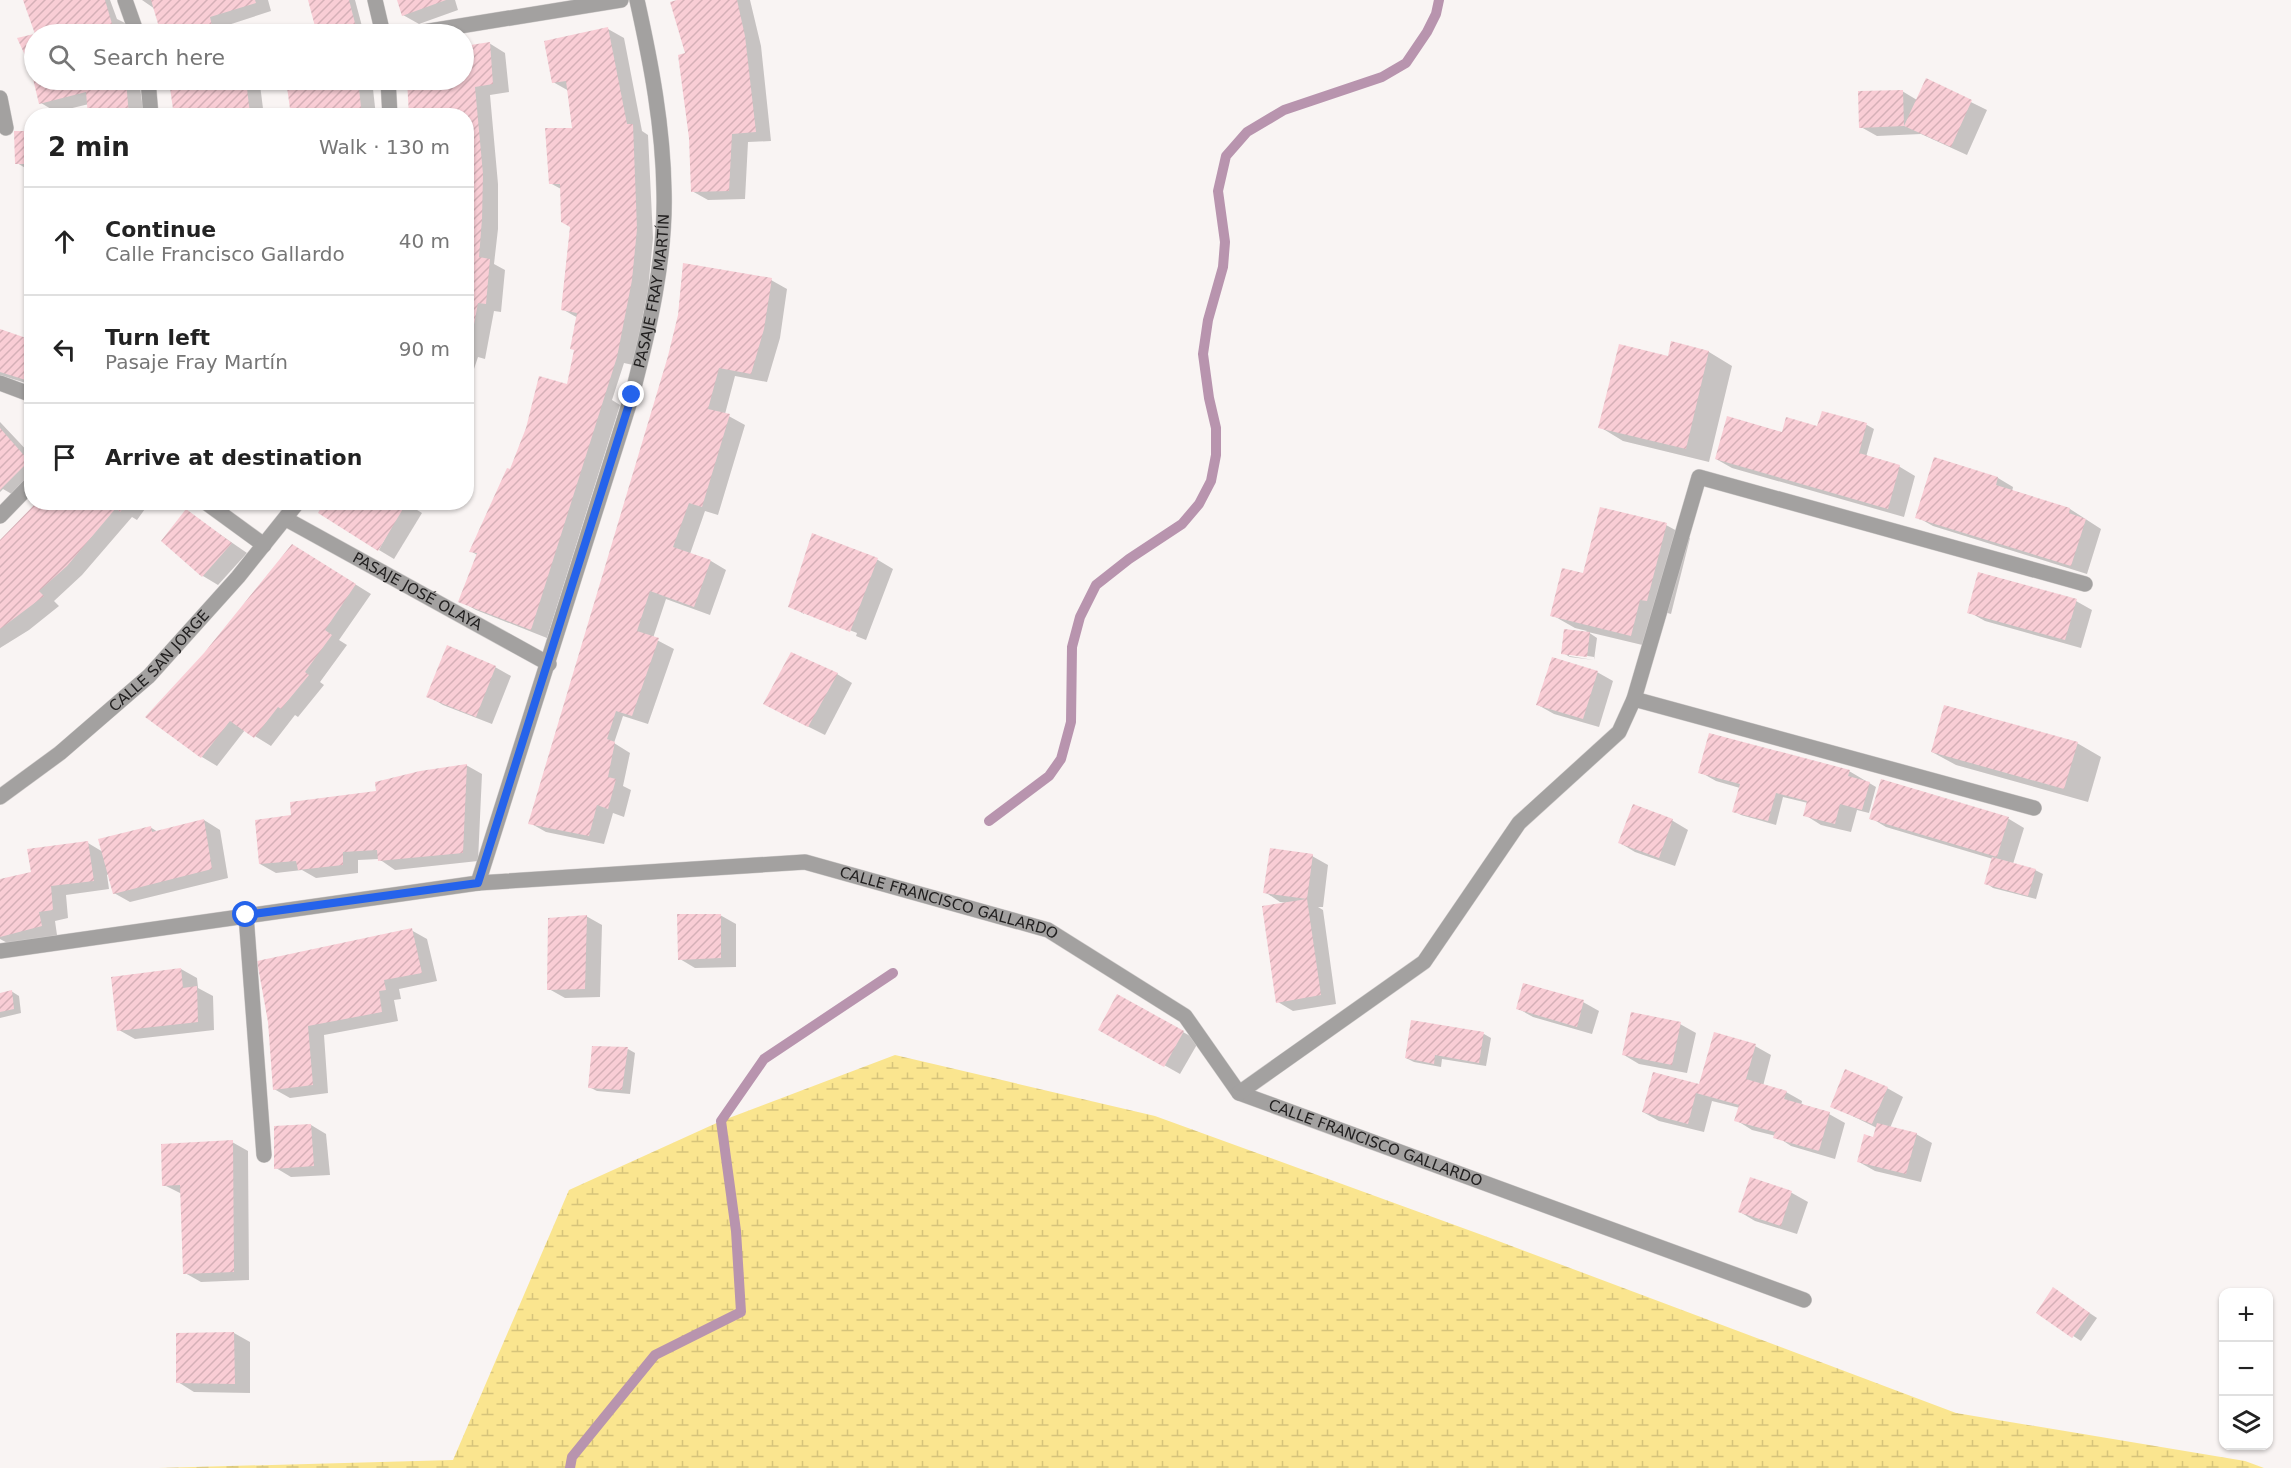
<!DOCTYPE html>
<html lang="en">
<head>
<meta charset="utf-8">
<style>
	body { margin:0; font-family:"DejaVu Sans",sans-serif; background:#f2f2f2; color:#222 }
	.controls { position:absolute; right:18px; bottom:18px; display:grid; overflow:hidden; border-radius:12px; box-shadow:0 2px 4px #0004 }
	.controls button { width:54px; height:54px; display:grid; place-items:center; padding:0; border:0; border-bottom:2px solid #e0e0e0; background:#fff; color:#222; font:30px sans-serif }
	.stop { position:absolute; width:18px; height:18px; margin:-14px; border:4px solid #2563eb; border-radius:50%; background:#fff }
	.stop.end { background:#2563eb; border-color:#fff; box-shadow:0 2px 6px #0008 }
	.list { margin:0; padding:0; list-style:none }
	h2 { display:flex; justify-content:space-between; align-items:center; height:78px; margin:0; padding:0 24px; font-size:26px }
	h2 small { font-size:20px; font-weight:400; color:#767676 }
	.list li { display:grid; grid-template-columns:39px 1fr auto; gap:18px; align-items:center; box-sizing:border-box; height:108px; padding:0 24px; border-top:2px solid #e0e0e0 }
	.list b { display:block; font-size:22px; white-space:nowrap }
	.list p { margin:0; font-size:20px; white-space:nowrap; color:#767676 }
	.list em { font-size:20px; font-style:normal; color:#767676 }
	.icon { flex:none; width:33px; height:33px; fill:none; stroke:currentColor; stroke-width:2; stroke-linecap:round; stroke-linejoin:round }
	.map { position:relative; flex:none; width:2291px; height:1468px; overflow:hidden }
	.search { position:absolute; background:#fff; box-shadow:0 2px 4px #0004; left:24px; top:24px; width:450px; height:66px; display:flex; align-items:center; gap:15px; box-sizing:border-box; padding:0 21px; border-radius:33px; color:#767676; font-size:22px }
	.panel { position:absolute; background:#fff; box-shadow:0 2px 4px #0004; left:24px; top:108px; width:450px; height:402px; border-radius:24px }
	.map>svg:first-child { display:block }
	.wetland { fill:url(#wetland-marsh) }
	.shadow { fill:#0003; fill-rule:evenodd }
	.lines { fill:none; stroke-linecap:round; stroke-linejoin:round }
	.stream { stroke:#b894ae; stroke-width:10 }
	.building { fill:url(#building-hatch) }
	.minor-casing { stroke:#d2cecd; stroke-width:16 }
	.minor { stroke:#a3a1a0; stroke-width:15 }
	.route { stroke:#2563eb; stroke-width:8 }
	.labels { text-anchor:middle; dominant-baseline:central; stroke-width:6; stroke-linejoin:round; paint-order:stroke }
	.street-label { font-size:15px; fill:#222020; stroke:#fff }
</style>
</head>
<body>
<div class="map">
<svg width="2291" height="1468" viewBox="0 0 2291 1468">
	<defs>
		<pattern id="wetland-marsh" width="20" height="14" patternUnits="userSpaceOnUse" patternTransform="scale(1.5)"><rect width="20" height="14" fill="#fae58f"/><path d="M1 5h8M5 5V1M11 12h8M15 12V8" fill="none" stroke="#d6c47b"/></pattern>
		<pattern id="building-hatch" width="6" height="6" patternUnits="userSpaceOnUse" patternTransform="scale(1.5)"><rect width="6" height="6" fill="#f9cdd5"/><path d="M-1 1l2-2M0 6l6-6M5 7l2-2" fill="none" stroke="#d5b0b7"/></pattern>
	</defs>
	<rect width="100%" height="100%" fill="#f9f4f3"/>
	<polygon class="wetland" points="895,1055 1155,1116 1493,1239 1956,1413 2245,1461 2264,1468 158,1468 453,1460 569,1190 721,1121"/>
	<g class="shadow">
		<polygon points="25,0 110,0 117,19 125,23 128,34 37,34"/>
		<polygon points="142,0 268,0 271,11 219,28 220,34 162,34 155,9"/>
		<polygon points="310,0 355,0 363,30 342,34 320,34"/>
		<polygon points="399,0 455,0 458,10 419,24 403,15"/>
		<polygon points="682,0 750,0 761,46 771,141 748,142 745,199 708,200 692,191 687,54"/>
		<polygon points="608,29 624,38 642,131 648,135 653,238 648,290 633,365 624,363 612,400 620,405 547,638 476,610 460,601 477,555 471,551 511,471 573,387 578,318 562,309 571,227 561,189 550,183 573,130 569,91 553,82"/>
		<polygon points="34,35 34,79 31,66 19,39"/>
		<polygon points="489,43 505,53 509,92 490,95 498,184 498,229 494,264 505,270 501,312 494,311 485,359 478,357 466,393 466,116 411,116 408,80 464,80 464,48"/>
		<polygon points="35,80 139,80 144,116 89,116 89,104 56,112 41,103"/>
		<polygon points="225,80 251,80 260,85 264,116 175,116 172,89"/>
		<polygon points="287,80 372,80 376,116 294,116"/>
		<polygon points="1926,80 1987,110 1967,155 1921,134 1877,136 1861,127 1902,91 1917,100"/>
		<polygon points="32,132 32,172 17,163"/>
		<polygon points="771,280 787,289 780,338 767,382 735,376 725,414 745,425 718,515 705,511 690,554 711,561 726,570 710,615 666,599 653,638 674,649 648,724 623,716 614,743 630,753 623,786 631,790 624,817 613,813 604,844 546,832 530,823 670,357"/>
		<polygon points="0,330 32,341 32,385 0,375"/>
		<polygon points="1672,343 1709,352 1732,366 1709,462 1623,441 1600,427 1669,357"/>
		<polygon points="1823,412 1867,425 1874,429 1866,457 1900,467 1915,476 1904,517 1732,468 1716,459 1818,428"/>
		<polygon points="0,422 32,456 32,483 17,497 3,489 0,492"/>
		<polygon points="1935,459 1998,478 2013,487 2012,492 2070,509 2101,529 2087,574 1933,526 1917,517"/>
		<polygon points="38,502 150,502 137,520 132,517 82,575 54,601 59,606 29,630 0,648 0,542"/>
		<polygon points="266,502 287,502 282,511"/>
		<polygon points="404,502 422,513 394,559 379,550"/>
		<polygon points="186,511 247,553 218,585 203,576"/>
		<path d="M1666,525L1690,538L1671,614L1664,612L1655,648L1588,632L1597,638L1594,660L1570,657L1563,653L1587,631L1575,628L1552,615L1584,575ZM1569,653L1594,657V660L1569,656Z"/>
		<polygon points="813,535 878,560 893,569 866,640 856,636 857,633 804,612 804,614 790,606"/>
		<polygon points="308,555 371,594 339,640 347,645 320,682 324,685 298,717 295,715 271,746 245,730 217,766 202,757 205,654"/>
		<polygon points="2076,601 2092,610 2081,648 1985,621 1969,612"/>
		<polygon points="495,667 511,676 492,724 443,705 428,696"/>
		<polygon points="1597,672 1613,681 1599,727 1554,714 1538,705"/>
		<polygon points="837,674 852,683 825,735 781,713"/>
		<polygon points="2077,743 2101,757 2088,802 1956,765 1932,752"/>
		<polygon points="466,765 482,774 478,861 395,870 379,859 358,860 358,873 316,878 302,870 276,873 260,864 293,816"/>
		<polygon points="1849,771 1876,787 1869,813 1857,810 1851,832 1821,825 1805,815 1808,803 1783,797 1776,825 1741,815 1734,811 1740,788 1716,781 1700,772"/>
		<polygon points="1882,781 2009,819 2024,828 2013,864 2035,870 2043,874 2036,899 1993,888 1986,883 1993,859 1886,827 1871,818"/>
		<polygon points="1634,806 1673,821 1688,830 1675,866 1635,852 1620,843"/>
		<polygon points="204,820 220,830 228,878 130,902 114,893 109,874 107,875 109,889 66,895 68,918 55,921 57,935 13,946 0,939 0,882 33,873 88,843 103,852 150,827 158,832"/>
		<polygon points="1312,856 1328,865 1323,907 1318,907 1323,910 1336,1004 1293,1011 1278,1002 1289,903 1280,902 1265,892"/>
		<polygon points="720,915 736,924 736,967 695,968 680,959"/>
		<polygon points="586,916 602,925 600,997 565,998 549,989"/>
		<polygon points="411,930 427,939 437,981 399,989 401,999 394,1000 398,1021 324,1035 328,1093 290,1098 274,1089 269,1022"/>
		<polygon points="181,969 197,978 198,988 213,996 214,1030 135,1039 119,1030"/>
		<polygon points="11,991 19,996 21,1013 0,1018 0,994"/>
		<polygon points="1583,1002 1599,1011 1592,1034 1533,1017 1517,1008"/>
		<polygon points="1680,1024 1696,1033 1687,1073 1639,1064 1624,1055"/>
		<polygon points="1100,1029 1183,1032 1199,1041 1180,1074"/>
		<polygon points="1484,1034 1491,1038 1486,1066 1442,1059 1441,1067 1414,1062 1406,1058"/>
		<polygon points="1755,1046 1771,1055 1763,1086 1786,1092 1802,1101 1801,1106 1829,1114 1845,1123 1835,1159 1791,1146 1776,1136 1752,1130 1736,1120 1740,1108 1712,1101 1704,1132 1659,1121 1643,1112 1700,1086"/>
		<polygon points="628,1049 635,1053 630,1094 597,1091 589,1087"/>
		<polygon points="1887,1088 1903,1097 1890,1128 1916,1134 1932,1143 1921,1182 1875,1171 1859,1162 1874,1138 1877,1128 1832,1106"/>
		<polygon points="311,1125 326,1134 330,1175 291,1177 276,1168"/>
		<polygon points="232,1142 248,1151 249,1280 201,1282 185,1273 182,1194 164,1185"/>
		<polygon points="1750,1179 1792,1193 1808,1202 1797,1234 1755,1221 1740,1212"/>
		<polygon points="2061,1294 2097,1318 2081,1341 2038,1313"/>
		<polygon points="234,1333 250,1342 250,1393 194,1392 178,1382"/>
	</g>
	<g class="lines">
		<g class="stream">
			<polyline points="989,821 1049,776 1061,759 1071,722 1072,647 1080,617 1096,585 1129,559 1182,524 1199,504 1211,481 1216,455 1216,428 1209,398 1203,354 1208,320 1223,267 1225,242 1218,191 1226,156 1247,132 1284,110 1382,77 1406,63 1427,32 1436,14 1439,0"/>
			<polyline points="570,1468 572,1457 655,1355 741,1312 736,1231 721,1121 764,1059 893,973"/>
		</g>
	</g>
	<g class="building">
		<polygon points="23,0 105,0 115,34 35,34"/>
		<polygon points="151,0 255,0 256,3 210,17 214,34 161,34"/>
		<polygon points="308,0 349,0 356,27 317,34"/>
		<polygon points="397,0 446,0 402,16"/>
		<polygon points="677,0 737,0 745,36 756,132 732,134 729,191 691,192 689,138 678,55 685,53 670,2"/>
		<polygon points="608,27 627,124 633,124 637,229 632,280 617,357 531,630 458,602 477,553 469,552 507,468 510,469 526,428 539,376 567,384 574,350 570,349 577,313 561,310 570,227 561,222 560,184 549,184 545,128 572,128 566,81 552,83 544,41"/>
		<polygon points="34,34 34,80 126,80 129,116 88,116 86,92 39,104 30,66 17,38"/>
		<polygon points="490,42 493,84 475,87 483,174 482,219 479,257 490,259 486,304 478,303 469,351 466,350 466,116 409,116 407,80 464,80 464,46"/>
		<polygon points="1926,78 1972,100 1951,147 1904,126 1859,128 1858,91 1903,90 1904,126"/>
		<polygon points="216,80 246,80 250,114 174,116 170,88"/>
		<polygon points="286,80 358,80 362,116 305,116 305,114 291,116"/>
		<polygon points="14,131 32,131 32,164 15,164"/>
		<polygon points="683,263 772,278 764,329 751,374 719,368 708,409 730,414 702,507 689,503 673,547 711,560 694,607 650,591 637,631 659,638 632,716 616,711 607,739 615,742 608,777 616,779 608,809 597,805 589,836 528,824 668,356 678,315"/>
		<polygon points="0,329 32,340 32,382 0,372"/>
		<polygon points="1671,341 1709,351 1686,449 1598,428 1619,344 1668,356"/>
		<polygon points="1822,411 1867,423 1859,453 1900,465 1888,509 1715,459 1727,416 1782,432 1786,417 1817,426"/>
		<polygon points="0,428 29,461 0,490"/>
		<polygon points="1934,457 1998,477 1996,485 2070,508 2069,513 2086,519 2071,566 1915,518"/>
		<polygon points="37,502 128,502 120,512 116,508 67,566 39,591 44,596 0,629 0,540"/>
		<polygon points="324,502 407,502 378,551 318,513"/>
		<polygon points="1600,507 1667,523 1647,601 1640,600 1631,636 1550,616 1562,568 1583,573"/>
		<polygon points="186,509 232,543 202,577 161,541"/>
		<polygon points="812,533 878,558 850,632 788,607"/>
		<polygon points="292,544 356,584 325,630 332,635 305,672 309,675 281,709 278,707 254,738 230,721 201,758 145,717 204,653"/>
		<polygon points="1978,572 2077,599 2065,640 1967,613"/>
		<polygon points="1564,629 1590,632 1587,657 1561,654"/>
		<polygon points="447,645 496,666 476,717 426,697"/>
		<polygon points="791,652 838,673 808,727 763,704"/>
		<polygon points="1552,657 1598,671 1583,719 1536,705"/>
		<polygon points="1944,705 2078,742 2064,789 1931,752"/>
		<polygon points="1709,733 1850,770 1848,776 1870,782 1862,810 1840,804 1835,824 1803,816 1807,801 1776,793 1768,821 1732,812 1740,784 1698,773"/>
		<polygon points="467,764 463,853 378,861 377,850 343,852 343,865 298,870 296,861 259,864 255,820 291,815 290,802 376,791 375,782 420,771"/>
		<polygon points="1881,779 2009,817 1997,857 1869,819"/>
		<polygon points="1633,804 1673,819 1659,858 1618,843"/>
		<polygon points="204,819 212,869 113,894 98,839 151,826 152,832"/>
		<polygon points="88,841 94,881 51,886 53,910 39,912 42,926 0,937 0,879 31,872 27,849"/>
		<polygon points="1270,848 1313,854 1307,899 1263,893"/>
		<polygon points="1992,857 2036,869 2028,896 1984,884"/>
		<polygon points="1307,899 1321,995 1276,1003 1262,906"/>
		<polygon points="677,914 721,914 721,958 678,960"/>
		<polygon points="587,915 585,989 547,990 548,918"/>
		<polygon points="412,928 422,973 384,980 386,990 379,991 382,1012 308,1026 313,1085 273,1090 268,1022 257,961"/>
		<polygon points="181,968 183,988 197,986 198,1022 117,1031 111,977"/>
		<polygon points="1523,983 1584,1000 1577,1027 1516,1009"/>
		<polygon points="12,990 14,1009 0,1012 0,993"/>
		<polygon points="1117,994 1184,1031 1164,1067 1098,1030"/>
		<polygon points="1631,1012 1681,1022 1672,1065 1622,1055"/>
		<polygon points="1411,1020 1484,1032 1479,1063 1435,1055 1434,1064 1405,1058"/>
		<polygon points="1714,1032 1756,1044 1746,1079 1787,1091 1784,1099 1830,1112 1819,1151 1773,1138 1775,1132 1734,1121 1739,1105 1696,1093 1688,1124 1642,1112 1653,1072 1699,1084"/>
		<polygon points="592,1046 628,1047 622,1090 588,1088"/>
		<polygon points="1845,1069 1888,1087 1872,1124 1830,1107"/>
		<polygon points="1877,1123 1917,1133 1906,1174 1857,1162 1864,1134 1873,1137"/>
		<polygon points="311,1124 314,1166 274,1169 274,1126"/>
		<polygon points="233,1140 234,1272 183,1274 180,1185 162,1186 161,1144"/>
		<polygon points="1750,1177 1792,1191 1781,1226 1738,1212"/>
		<polygon points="2053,1287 2090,1313 2072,1338 2036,1313"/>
		<polygon points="234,1332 235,1384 176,1383 176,1333"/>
	</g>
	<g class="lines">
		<g class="minor-casing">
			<g id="minor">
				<polyline points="125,0 137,34"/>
				<polyline points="375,0 383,34"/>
				<polyline points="411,34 621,0"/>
				<polyline points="148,80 151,116"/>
				<polyline points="388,80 390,116"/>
				<polyline points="0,98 6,128"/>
				<polyline points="0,383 32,395"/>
				<polyline points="205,502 264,545"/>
				<polyline points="0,516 32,483"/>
				<path id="s1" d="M286,519L549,664"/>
				<polyline points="1634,699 2034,808"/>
				<path id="s2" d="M0,797L60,753L149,676L238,577L298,502"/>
				<path id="s3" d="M478,883L632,395C649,330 666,258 664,191C663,126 651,63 637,0"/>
				<polyline points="246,915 264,1155"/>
				<path id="s4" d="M0,951L478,883L805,862L1048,930L1185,1016L1239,1093L1804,1300"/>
				<polyline points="1239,1093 1424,962 1519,823 1619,732 1634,699 1699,477 2085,584"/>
			</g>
		</g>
		<use href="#minor" class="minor"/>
	</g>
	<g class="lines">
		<polyline class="route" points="246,915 478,883 632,395"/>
	</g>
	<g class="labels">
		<g class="street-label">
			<text stroke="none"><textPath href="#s3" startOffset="618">PASAJE FRAY MARTÍN</textPath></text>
			<text stroke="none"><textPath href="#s1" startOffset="150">PASAJE JOSÉ OLAYA</textPath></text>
			<text stroke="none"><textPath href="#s2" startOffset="210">CALLE SAN JORGE</textPath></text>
			<text stroke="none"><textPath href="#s4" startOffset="960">CALLE FRANCISCO GALLARDO</textPath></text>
			<text stroke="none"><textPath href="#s4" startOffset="1464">CALLE FRANCISCO GALLARDO</textPath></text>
		</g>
	</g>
</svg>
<div class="controls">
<button>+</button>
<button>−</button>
<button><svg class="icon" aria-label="layers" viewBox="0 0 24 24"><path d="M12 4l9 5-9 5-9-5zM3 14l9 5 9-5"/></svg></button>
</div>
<div class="stop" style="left:246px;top:915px"></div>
<div class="stop end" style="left:632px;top:395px"></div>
<div class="search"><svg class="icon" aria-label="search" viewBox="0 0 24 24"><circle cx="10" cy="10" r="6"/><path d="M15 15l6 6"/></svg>Search here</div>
<section class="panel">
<h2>2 min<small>Walk · 130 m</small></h2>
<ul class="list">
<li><svg class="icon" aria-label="ahead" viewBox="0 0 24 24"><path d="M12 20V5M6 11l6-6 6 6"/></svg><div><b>Continue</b><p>Calle Francisco Gallardo</p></div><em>40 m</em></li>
<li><svg class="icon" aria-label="left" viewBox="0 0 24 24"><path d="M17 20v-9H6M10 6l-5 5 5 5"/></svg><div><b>Turn left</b><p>Pasaje Fray Martín</p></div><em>90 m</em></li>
<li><svg class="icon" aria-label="arrive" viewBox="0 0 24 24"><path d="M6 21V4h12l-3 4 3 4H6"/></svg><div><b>Arrive at destination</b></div></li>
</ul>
</section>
</div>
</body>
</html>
